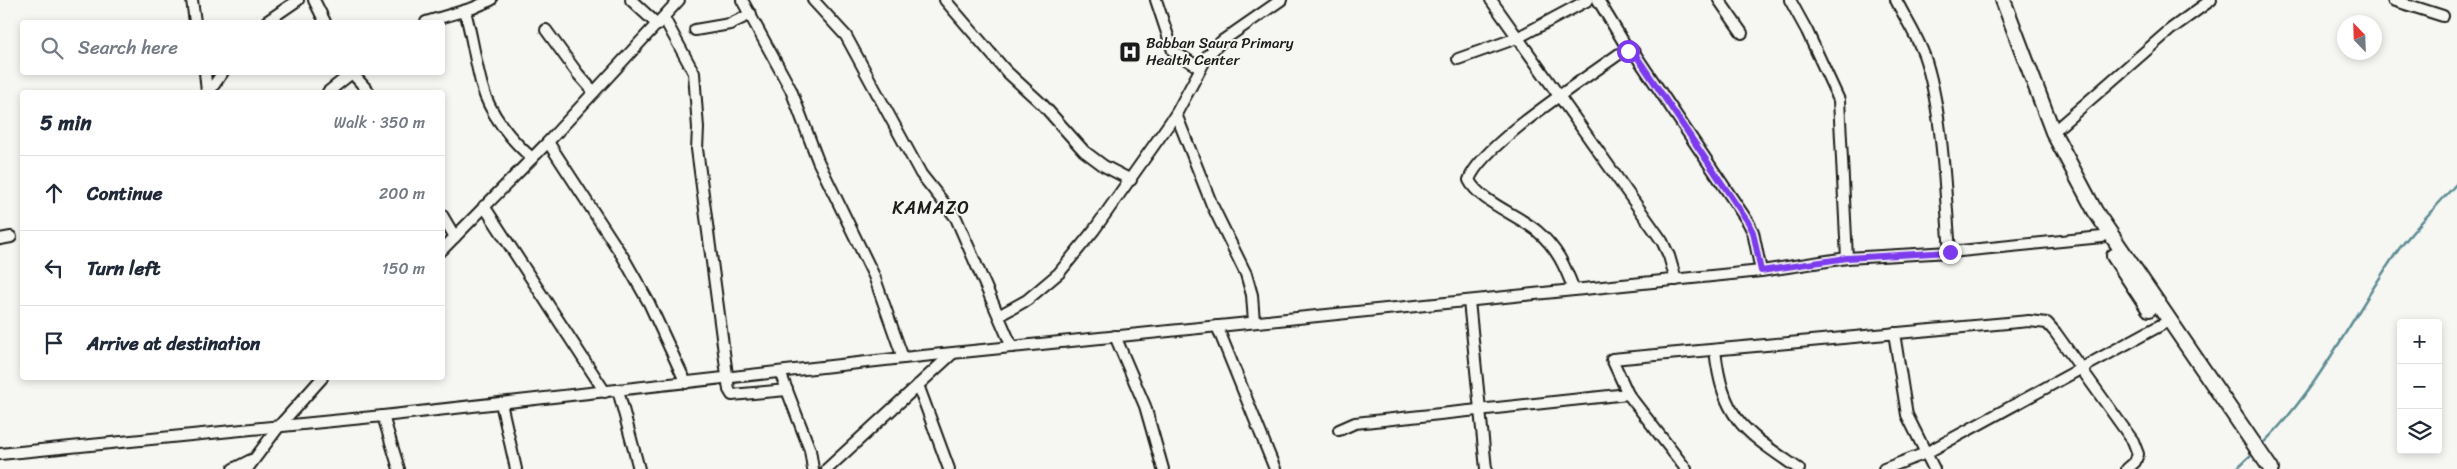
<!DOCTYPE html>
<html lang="en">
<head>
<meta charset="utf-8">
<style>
	body { margin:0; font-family:Sriracha,sans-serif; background:#f6f6f7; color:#1f2937 }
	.controls { position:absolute; right:15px; bottom:15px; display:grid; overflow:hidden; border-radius:5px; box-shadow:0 2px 8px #0003 }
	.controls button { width:45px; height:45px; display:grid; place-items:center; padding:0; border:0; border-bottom:1px solid #e0e1e3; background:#fff; color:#1f2937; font:25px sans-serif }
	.compass { position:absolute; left:2337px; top:15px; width:45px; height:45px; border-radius:50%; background:#fff; box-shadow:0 2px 8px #0003; rotate:337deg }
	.stop { position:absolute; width:15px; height:15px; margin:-11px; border:4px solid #7c3aed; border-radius:50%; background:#fff }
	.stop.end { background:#7c3aed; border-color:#fff; box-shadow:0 1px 5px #0008 }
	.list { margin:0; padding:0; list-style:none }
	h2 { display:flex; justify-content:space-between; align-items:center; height:65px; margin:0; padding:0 20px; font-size:21px }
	h2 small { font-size:16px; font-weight:400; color:#747a83 }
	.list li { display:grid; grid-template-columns:32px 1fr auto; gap:15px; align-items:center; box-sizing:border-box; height:75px; padding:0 20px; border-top:1px solid #e0e1e3 }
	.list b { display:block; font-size:19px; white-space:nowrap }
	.list em { font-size:16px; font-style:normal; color:#747a83 }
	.icon { flex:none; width:28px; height:28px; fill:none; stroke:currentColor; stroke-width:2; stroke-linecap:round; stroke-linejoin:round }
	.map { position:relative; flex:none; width:2457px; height:469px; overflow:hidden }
	.search { position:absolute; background:#fff; box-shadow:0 2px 8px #0003; left:20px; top:20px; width:425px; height:55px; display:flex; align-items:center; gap:12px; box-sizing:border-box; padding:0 18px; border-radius:5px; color:#747a83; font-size:19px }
	.panel { position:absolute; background:#fff; box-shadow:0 2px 8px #0003; left:20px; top:90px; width:425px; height:290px; border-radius:5px }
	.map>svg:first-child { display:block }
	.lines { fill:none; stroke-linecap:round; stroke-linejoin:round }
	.stream { stroke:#5c8c93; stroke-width:2.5 }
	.minor-casing { stroke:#1c1c1c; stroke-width:14 }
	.major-casing { stroke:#1c1c1c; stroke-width:18 }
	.minor { stroke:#f6f6f2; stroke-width:10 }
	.major { stroke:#f6f6f2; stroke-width:14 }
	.route { stroke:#7c3aed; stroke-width:6 }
	.labels { text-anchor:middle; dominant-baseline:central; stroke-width:4; stroke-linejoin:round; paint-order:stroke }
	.poi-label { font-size:15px; fill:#1c1c1c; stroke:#f6f6f2; text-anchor:start }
	.quarter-label { font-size:18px; letter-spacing:1px; fill:#1c1c1c; stroke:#f6f6f2 }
</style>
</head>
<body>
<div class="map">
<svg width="2457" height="469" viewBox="0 0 2457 469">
	<rect width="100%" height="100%" fill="#f6f6f2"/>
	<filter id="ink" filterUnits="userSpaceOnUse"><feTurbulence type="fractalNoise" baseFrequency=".02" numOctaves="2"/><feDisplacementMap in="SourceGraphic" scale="10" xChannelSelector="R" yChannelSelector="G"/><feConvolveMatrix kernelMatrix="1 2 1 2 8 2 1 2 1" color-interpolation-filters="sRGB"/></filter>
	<g filter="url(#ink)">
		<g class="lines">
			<g class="stream">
				<path d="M2261,445C2319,390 2353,314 2399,249C2416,226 2438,205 2457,183"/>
				<polyline points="2236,469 2253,453"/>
			</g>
			<g class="minor-casing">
				<g id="minor">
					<polyline points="192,0 195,22"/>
					<polyline points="314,0 325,22"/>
					<polyline points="631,0 658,25"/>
					<polyline points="742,0 791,90 818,161 874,276 903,358"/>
					<polyline points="813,0 846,36 921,174 956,218 1012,347"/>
					<polyline points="945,0 1006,71 1043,105 1084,151 1104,166 1131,180"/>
					<polyline points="1156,0 1173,51 1200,68"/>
					<polyline points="1491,0 1662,241 1669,256 1676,280"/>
					<polyline points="1598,0 1629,51"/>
					<polyline points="1719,0 1742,33"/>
					<polyline points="1790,0 1807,31 1839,100 1847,258"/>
					<path d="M1896,0C1905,18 1917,36 1924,55C1943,110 1945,192 1950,252"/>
					<polyline points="2393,0 2443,16"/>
					<path d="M465,11C472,36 475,61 482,86C489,113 511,140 532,158"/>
					<polyline points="664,18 694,73 698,128 697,149 729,390 732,395 787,390"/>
					<polyline points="266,22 298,0"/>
					<polyline points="426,22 473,8 491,0"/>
					<polyline points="546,30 578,74 594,92"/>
					<polyline points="695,30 730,24 751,14"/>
					<polyline points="1458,59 1517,38 1588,0"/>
					<polyline points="205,72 207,92"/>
					<polyline points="352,73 369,92"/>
					<polyline points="209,92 223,72"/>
					<polyline points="328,92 353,72"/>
					<polyline points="1176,114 1212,205 1246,274 1252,295 1254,322"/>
					<polyline points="2053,132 2171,29 2211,0"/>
					<polyline points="548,142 623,257 649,303 686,383"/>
					<polyline points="484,206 605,392"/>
					<polyline points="442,215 455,237"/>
					<polyline points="0,239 11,237"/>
					<polyline points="442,250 548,142 679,0"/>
					<path d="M1574,290C1565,266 1557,248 1537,231C1518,215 1479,201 1469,180C1481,145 1586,78 1619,54L1633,51L1748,222L1753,232L1761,271"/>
					<polyline points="1469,301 1486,469"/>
					<polyline points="1000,315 1027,300 1059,273 1094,230 1176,114 1208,55 1222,41 1281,0"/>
					<polyline points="1217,326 1275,469"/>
					<polyline points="1894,333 1907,415 1934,469"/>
					<polyline points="1115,336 1145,406 1163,469"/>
					<path d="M1715,350C1723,420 1744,431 1799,469"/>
					<polyline points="780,372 810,450 813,469"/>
					<polyline points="918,385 949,469"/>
					<polyline points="618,390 639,469"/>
					<polyline points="501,403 516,469"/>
					<polyline points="383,416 399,469"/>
					<polyline points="1339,430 1355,423 1628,394"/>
					<polyline points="0,454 383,416 903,358 1761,271 1847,258 1950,252 2102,237"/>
					<polyline points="233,469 251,460"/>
					<polyline points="247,469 280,425 322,378"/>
					<polyline points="827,469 953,353"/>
					<polyline points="1686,469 1628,394 1612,359 2029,321 2047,323 2055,332 2133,441 2138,454 2135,462 2127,469"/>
					<polyline points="1884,469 1926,453 2161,325"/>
				</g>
			</g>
			<g class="major-casing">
				<g id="major">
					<polyline points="2003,0 2053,132 2095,211 2271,469"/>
					<polyline points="2114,256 2149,309"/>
				</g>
			</g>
			<use href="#minor" class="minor"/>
			<use href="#major" class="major"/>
		</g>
	</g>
	<g class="lines" filter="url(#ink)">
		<polyline class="route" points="1628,51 1633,51 1748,222 1753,232 1761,271 1847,258 1950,252"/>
	</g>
	<defs>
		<g id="hospital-square" transform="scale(1.125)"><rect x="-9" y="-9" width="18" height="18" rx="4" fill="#1c1c1c" stroke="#f6f6f2"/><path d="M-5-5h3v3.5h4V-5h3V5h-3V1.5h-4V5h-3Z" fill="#fff"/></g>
	</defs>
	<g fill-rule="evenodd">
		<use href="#hospital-square" x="1130" y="52"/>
	</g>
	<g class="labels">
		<g class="poi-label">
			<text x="1146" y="43">Babban Saura Primary<tspan x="1146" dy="17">Health Center</tspan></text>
		</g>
		<g class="quarter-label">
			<text x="931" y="208">KAMAZO</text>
		</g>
	</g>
</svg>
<div class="controls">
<button>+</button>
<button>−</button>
<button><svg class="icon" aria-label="layers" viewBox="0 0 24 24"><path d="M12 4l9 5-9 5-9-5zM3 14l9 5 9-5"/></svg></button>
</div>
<svg class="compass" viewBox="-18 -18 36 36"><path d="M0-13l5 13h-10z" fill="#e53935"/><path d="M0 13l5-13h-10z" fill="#747a83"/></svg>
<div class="stop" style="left:1628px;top:51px"></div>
<div class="stop end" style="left:1950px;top:252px"></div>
<div class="search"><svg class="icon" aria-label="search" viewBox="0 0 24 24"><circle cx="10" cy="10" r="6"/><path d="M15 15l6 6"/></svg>Search here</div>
<section class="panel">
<h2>5 min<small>Walk · 350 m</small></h2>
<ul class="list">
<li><svg class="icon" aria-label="ahead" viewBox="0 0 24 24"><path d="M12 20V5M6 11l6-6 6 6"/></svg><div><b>Continue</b></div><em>200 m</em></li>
<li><svg class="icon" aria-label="left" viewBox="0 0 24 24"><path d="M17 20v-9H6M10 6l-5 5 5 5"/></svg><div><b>Turn left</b></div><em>150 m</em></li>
<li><svg class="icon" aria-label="arrive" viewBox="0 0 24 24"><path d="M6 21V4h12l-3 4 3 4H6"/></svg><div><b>Arrive at destination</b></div></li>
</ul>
</section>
</div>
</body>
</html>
